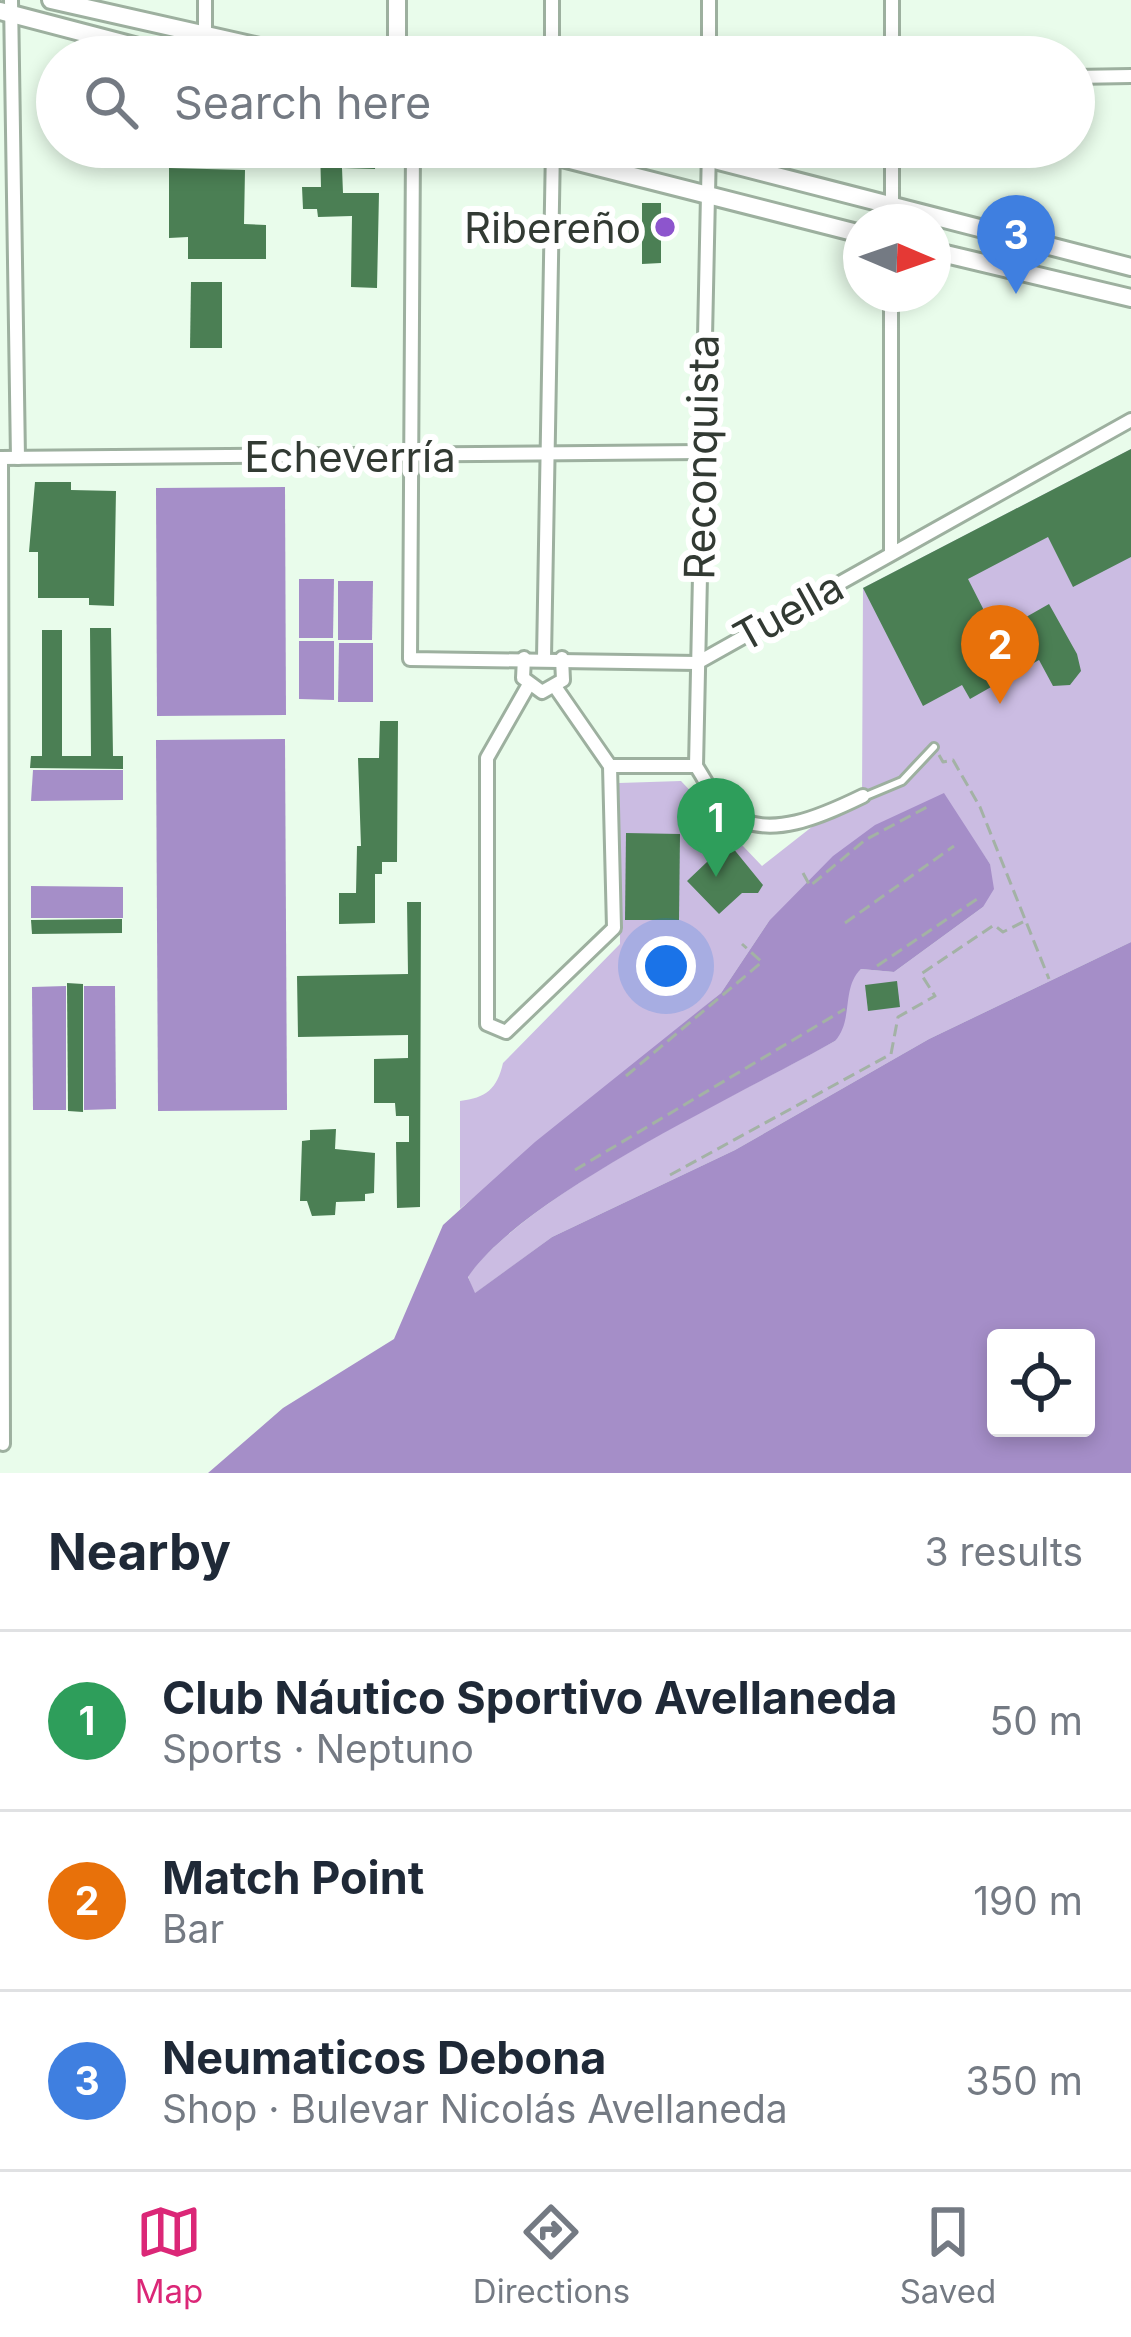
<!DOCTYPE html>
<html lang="en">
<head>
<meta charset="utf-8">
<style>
	body { margin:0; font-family:Inter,sans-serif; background:#f2f2f3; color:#1f2937 }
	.controls { position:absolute; right:36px; bottom:36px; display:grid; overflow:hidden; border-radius:12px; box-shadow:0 6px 18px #0003 }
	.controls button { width:108px; height:108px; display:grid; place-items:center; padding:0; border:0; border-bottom:3px solid #e0e1e3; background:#fff; color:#1f2937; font:60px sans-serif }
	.compass { position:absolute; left:843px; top:204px; width:108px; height:108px; border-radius:50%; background:#fff; box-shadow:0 6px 18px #0003; rotate:92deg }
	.you { position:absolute; left:666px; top:966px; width:42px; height:42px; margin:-30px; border:9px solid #fff; border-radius:50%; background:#1a73e8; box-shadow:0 0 0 18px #1a73e833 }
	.badge { display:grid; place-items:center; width:78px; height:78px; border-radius:50%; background:#db2777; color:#fff; font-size:39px; font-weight:700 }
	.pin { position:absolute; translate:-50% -99px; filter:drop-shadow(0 3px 6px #0008) }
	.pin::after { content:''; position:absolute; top:63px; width:42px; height:36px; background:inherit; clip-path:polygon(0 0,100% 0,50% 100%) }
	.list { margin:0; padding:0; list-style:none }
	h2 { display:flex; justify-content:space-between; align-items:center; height:156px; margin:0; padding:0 48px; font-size:51px }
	h2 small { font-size:39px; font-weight:400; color:#747a83 }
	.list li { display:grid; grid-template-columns:78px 1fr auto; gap:36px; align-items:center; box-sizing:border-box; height:180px; padding:0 48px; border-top:3px solid #e0e1e3 }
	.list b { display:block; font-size:45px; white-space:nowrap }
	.list p { margin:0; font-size:39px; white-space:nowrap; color:#747a83 }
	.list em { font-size:39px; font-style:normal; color:#747a83 }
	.icon { flex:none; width:66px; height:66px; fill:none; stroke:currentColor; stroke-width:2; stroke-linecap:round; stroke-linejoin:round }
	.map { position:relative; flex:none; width:1131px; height:1473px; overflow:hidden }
	.search { position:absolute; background:#fff; box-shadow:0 6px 18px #0003; left:36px; right:36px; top:36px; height:132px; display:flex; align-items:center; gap:30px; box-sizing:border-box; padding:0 42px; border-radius:66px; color:#747a83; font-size:45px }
	.sheet { height:696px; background:#fff }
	nav { display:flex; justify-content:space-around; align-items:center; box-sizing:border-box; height:168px; border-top:3px solid #e0e1e3; background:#fff; font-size:33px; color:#747a83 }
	nav a { display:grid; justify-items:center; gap:6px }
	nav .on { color:#db2777 }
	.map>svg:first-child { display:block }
	.green { fill:#cbbce2 }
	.water { fill:#a58ec8; fill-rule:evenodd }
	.building { fill:#4b7f54 }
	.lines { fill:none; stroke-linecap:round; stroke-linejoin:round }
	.lane-casing { stroke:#9db09f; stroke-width:12 }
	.street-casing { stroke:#9db09f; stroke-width:18 }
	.secondary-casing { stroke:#9db09f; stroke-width:22 }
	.path { stroke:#a3b2a5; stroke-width:3; stroke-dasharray:12 6; stroke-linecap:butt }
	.lane { stroke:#fff; stroke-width:6 }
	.street { stroke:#fff; stroke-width:12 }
	.secondary { stroke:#fff; stroke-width:16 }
	.poi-dot { fill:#8d55cd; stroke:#fff; stroke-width:4.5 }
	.labels { text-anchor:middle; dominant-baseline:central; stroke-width:12; stroke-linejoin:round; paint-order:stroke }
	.poi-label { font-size:42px; fill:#323a33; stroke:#fff; text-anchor:end }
	.street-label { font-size:42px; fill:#323a33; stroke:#fff }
</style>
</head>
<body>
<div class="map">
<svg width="1131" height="1473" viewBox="0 0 1131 1473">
	<rect width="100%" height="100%" fill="#e9fceb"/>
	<path class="green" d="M1131,449V942L929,1039L735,1150L552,1237L474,1294L468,1276C531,1191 736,1096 835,1041L851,978L861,969L894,972L983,907L990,864L975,842L769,921L721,993L460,1209V1101C486,1098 497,1089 503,1063L620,944L619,783L681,781L762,866L813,826L862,801L863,588Z"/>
	<g class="water">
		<polygon points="285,487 286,715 157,716 156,488"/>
		<polygon points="299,579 334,579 333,638 299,638"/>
		<polygon points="338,581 373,581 372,640 338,640"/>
		<polygon points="299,641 334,641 334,700 299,699"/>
		<polygon points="339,643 373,643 373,702 338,702"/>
		<polygon points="285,739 287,1110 158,1111 156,740"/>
		<polygon points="33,770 123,770 123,800 31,801"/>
		<path d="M944,793L990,864L994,889L983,907L894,972L861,969C841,988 854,1020 835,1041C742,1094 523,1195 468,1277L475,1293L552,1237L735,1150L929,1039L1131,942V1473H208L283,1408L394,1339L443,1225L535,1142L721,993L769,921L833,856L875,825ZM996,1338H1086V1428H996Z"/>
		<polygon points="31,886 123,887 123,918 31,918"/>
		<polygon points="66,986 66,1110 33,1110 32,987"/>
		<polygon points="84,986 115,986 116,1109 84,1110"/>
	</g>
	<g class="building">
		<polygon points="320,147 377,147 375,169 342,168 343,193 379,193 377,288 351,287 352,216 318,217 317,209 303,209 302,187 321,187"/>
		<polygon points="169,168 245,170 244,224 266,225 266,259 188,259 188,237 169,238"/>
		<polygon points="642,203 661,203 661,263 642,264"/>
		<polygon points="191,282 222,282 222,348 190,348"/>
		<polygon points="1131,449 1131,557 1073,587 1048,537 968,579 996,634 1049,604 1077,654 1081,671 1070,685 1053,686 1039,660 970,699 962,685 923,706 863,588"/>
		<polygon points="35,482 71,482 71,490 116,491 114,606 89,605 89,598 38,598 38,552 29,552"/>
		<polygon points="90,628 111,628 113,756 123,756 123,769 30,768 31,756 42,756 42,630 62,630 62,756 91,756"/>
		<polygon points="380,721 398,721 397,862 382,862 382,874 375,874 375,923 339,924 339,893 356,893 357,846 361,846 358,758 379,758"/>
		<polygon points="626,833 680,834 679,920 625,920"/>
		<polygon points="728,842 763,885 758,893 742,893 719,914 687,881"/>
		<polygon points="407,902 421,902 420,1207 397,1208 396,1142 409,1142 409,1116 396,1116 395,1103 374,1103 374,1059 408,1058 408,1035 298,1037 297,976 408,974"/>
		<polygon points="122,919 122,933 32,934 31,920"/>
		<polygon points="897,981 900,1007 868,1011 865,985"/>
		<polygon points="67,983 83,984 83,1112 68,1111"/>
		<polygon points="336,1129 335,1149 375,1153 374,1193 365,1194 365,1201 336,1202 335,1215 312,1216 307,1201 300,1201 302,1141 310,1140 310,1130"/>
	</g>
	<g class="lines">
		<g class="lane-casing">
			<polyline id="lane" points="866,796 902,781 934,747"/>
		</g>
		<g class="street-casing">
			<g id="street">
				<polyline points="11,0 18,458"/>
				<polyline points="205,0 205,57"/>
				<polyline points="552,0 552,57"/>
				<polyline points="709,57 709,0"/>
				<polyline points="892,57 892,0"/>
				<polyline points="1074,77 1131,76"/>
				<polyline points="413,147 410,659 697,663 1131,420"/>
				<polyline points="892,222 892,147"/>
				<polyline points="0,458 701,452"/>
				<polyline points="1,458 3,1444"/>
				<polyline points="891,553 891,294"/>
				<polyline points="524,658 523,678 542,692 563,680 562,658"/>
				<polyline points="544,658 553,147"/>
				<polyline points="528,686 487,758 487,1024 506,1032 614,928 610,766 556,688"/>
				<polyline points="610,766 696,766"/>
				<polyline points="696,766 709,147"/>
				<path d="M696,766C706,781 715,801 729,812C766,843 826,814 863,796"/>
			</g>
		</g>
		<g class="secondary-casing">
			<g id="secondary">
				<polyline points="51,0 304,57"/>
				<polyline points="0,11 176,57"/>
				<polyline points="397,57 397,0"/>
				<polyline points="519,147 861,234"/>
				<polyline points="664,147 1131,267"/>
				<polyline points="933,251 1131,298"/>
			</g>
		</g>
		<g class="path">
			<polyline points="939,755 943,762 953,760 980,807 1049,979"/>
			<polyline points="803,873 810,886 865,840 927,807"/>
			<polyline points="845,923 954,846"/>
			<polyline points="877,966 977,899"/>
			<polyline points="626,1076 762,962 742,944"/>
			<polyline points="575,1170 845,1009"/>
			<polyline points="670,1175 891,1054 898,1017 935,996 921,974 994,925 1003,932 1025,921"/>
		</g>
		<use href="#lane" class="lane"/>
		<use href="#street" class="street"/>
		<use href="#secondary" class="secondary"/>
	</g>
	<circle class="poi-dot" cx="665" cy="227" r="12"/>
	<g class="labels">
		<g class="poi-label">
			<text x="641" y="227">Ribereño</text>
		</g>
		<g class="street-label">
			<text x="350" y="456">Echeverría</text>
			<text transform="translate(701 457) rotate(-89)">Reconquista</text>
			<text transform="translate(788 611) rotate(-29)">Tuella</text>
		</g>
	</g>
</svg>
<div class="controls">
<button><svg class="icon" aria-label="locate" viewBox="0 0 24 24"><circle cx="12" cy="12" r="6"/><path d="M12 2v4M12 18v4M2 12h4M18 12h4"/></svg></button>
</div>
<svg class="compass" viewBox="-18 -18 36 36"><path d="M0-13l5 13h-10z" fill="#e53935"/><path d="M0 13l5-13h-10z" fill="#747a83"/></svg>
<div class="you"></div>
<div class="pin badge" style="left:716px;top:877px;background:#2e9e5b">1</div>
<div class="pin badge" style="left:1000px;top:704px;background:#e8710a">2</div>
<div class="pin badge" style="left:1016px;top:294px;background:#3f7fe0">3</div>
<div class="search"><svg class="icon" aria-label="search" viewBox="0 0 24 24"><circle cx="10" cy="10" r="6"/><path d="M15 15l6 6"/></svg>Search here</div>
</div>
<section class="sheet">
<h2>Nearby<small>3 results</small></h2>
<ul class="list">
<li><span class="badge" style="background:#2e9e5b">1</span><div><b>Club Náutico Sportivo Avellaneda</b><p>Sports · Neptuno</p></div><em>50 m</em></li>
<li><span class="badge" style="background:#e8710a">2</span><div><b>Match Point</b><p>Bar</p></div><em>190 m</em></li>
<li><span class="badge" style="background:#3f7fe0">3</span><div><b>Neumaticos Debona</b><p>Shop · Bulevar Nicolás Avellaneda</p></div><em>350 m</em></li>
</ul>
</section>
<nav>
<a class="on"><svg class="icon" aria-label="map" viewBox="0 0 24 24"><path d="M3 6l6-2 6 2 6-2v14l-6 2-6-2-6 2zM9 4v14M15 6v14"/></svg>Map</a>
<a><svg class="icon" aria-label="directions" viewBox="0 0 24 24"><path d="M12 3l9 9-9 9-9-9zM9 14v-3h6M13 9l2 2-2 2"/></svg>Directions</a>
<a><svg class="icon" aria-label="saved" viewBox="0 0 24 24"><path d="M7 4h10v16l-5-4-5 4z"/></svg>Saved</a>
</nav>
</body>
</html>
